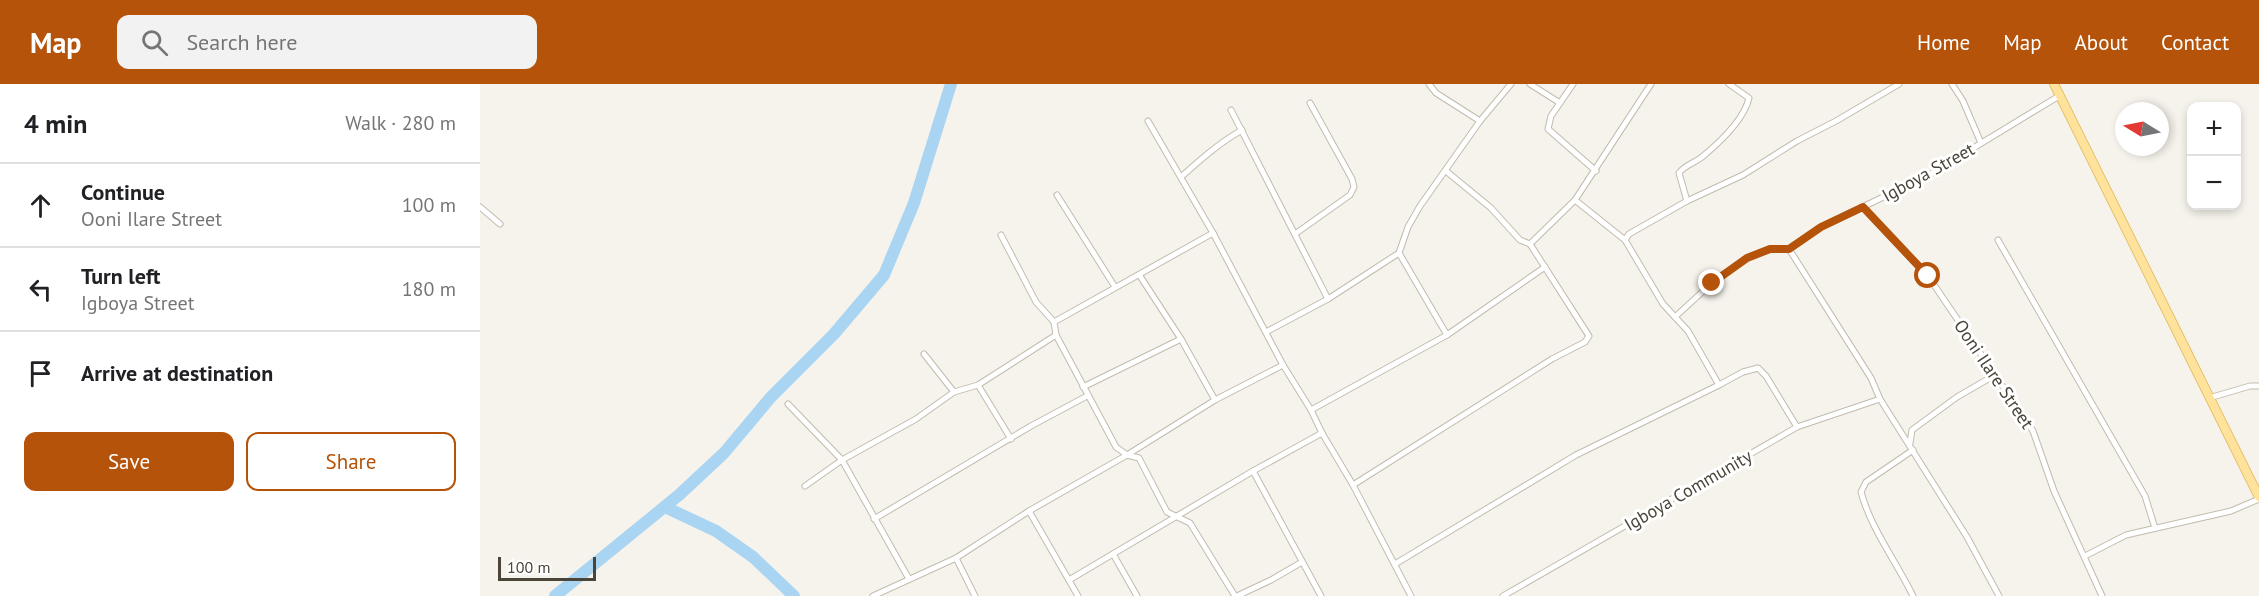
<!DOCTYPE html>
<html lang="en">
<head>
<meta charset="utf-8">
<style>
	body { margin:0; font-family:"PT Sans",sans-serif; background:#f2f2f2; color:#202124 }
	.controls { position:absolute; right:18px; top:18px; display:grid; overflow:hidden; border-radius:12px; box-shadow:0 3px 9px #0003 }
	.controls button { width:54px; height:54px; display:grid; place-items:center; padding:0; border:0; border-bottom:2px solid #e0e0e0; background:#fff; color:#202124; font:30px sans-serif }
	.compass { position:absolute; left:1635px; top:18px; width:54px; height:54px; border-radius:50%; background:#fff; box-shadow:0 3px 9px #0003; rotate:280deg }
	.scale { position:absolute; left:18px; bottom:15px; width:98px; box-sizing:border-box; padding-left:6px; border:3px solid #4b4439; border-top:0; font-size:16px; line-height:21px; white-space:nowrap; color:#4b4439; -webkit-text-stroke:4px #fff; paint-order:stroke }
	.stop { position:absolute; width:18px; height:18px; margin:-14px; border:4px solid #b45309; border-radius:50%; background:#fff }
	.stop.end { background:#b45309; border-color:#fff; box-shadow:0 2px 6px #0008 }
	.list { margin:0; padding:0; list-style:none }
	h2 { display:flex; justify-content:space-between; align-items:center; height:78px; margin:0; padding:0 24px; font-size:26px }
	h2 small { font-size:20px; font-weight:400; color:#757577 }
	.list li { display:grid; grid-template-columns:39px 1fr auto; gap:18px; align-items:center; box-sizing:border-box; height:84px; padding:0 24px; border-top:2px solid #e0e0e0 }
	.list b { display:block; font-size:22px; white-space:nowrap }
	.list p { margin:0; font-size:20px; white-space:nowrap; color:#757577 }
	.list em { font-size:20px; font-style:normal; color:#757577 }
	.actions { display:flex; gap:12px; padding:18px 24px }
	.actions a { flex:1; padding:14px 0; border:2px solid #b45309; border-radius:12px; text-align:center; font-size:21px; color:#b45309 }
	.actions .main { background:#b45309; color:#fff }
	.icon { flex:none; width:33px; height:33px; fill:none; stroke:currentColor; stroke-width:2; stroke-linecap:round; stroke-linejoin:round }
	.map { position:relative; flex:none; width:1779px; height:512px; overflow:hidden }
	header { display:flex; align-items:center; gap:36px; box-sizing:border-box; height:84px; padding:0 30px; background:#b45309; color:#fff }
	header strong { font-size:28px }
	nav { display:flex; gap:33px; margin-inline-start:auto; font-size:21px }
	.search { width:420px; height:54px; background:#f2f2f2; display:flex; align-items:center; gap:15px; box-sizing:border-box; padding:0 21px; border-radius:12px; color:#757577; font-size:22px }
	main { display:flex }
	aside { flex:1; background:#fff }
	.map>svg:first-child { display:block }
	.lines { fill:none; stroke-linecap:round; stroke-linejoin:round }
	.river { stroke:#a9d4f2; stroke-width:12 }
	.street-casing { stroke:#c2bbae; stroke-width:7 }
	.primary-casing { stroke:#e6c16a; stroke-width:10 }
	.street { stroke:#fff; stroke-width:5 }
	.primary { stroke:#ffe39c; stroke-width:8 }
	.route { stroke:#b45309; stroke-width:8 }
	.labels { text-anchor:middle; dominant-baseline:central; stroke-width:6; stroke-linejoin:round; paint-order:stroke }
	.street-label { font-size:18px; fill:#4b4439; stroke:#fff }
</style>
</head>
<body>
<header>
<strong>Map</strong>
<div class="search"><svg class="icon" aria-label="search" viewBox="0 0 24 24"><circle cx="10" cy="10" r="6"/><path d="M15 15l6 6"/></svg>Search here</div>
<nav><a>Home</a><a>Map</a><a>About</a><a>Contact</a></nav>
</header>
<main>
<aside>
<h2>4 min<small>Walk · 280 m</small></h2>
<ul class="list">
<li><svg class="icon" aria-label="ahead" viewBox="0 0 24 24"><path d="M12 20V5M6 11l6-6 6 6"/></svg><div><b>Continue</b><p>Ooni Ilare Street</p></div><em>100 m</em></li>
<li><svg class="icon" aria-label="left" viewBox="0 0 24 24"><path d="M17 20v-9H6M10 6l-5 5 5 5"/></svg><div><b>Turn left</b><p>Igboya Street</p></div><em>180 m</em></li>
<li><svg class="icon" aria-label="arrive" viewBox="0 0 24 24"><path d="M6 21V4h12l-3 4 3 4H6"/></svg><div><b>Arrive at destination</b></div></li>
</ul>
<div class="actions"><a class="main">Save</a><a>Share</a></div>
</aside>
<div class="map">
<svg width="1779" height="512" viewBox="0 0 1779 512">
	<rect width="100%" height="100%" fill="#f6f3ec"/>
	<g class="lines">
		<g class="river">
			<polyline points="185,423 236,447 273,473 314,512"/>
			<polyline points="75,512 199,411 244,369 291,313 354,250 404,191 434,119 471,0"/>
		</g>
		<g class="street-casing">
			<g id="street">
				<polyline points="949,0 956,9 1000,37"/>
				<polyline points="1050,0 1080,19"/>
				<polyline points="1093,0 1071,32 1068,45 1116,87"/>
				<polyline points="1472,0 1483,17 1501,59"/>
				<polyline points="751,26 848,215"/>
				<polyline points="668,37 733,149 803,281 831,326 842,349 873,401 931,512"/>
				<path d="M701,93C720,76 739,59 762,46"/>
				<polyline points="577,111 635,203"/>
				<path d="M1207,117L1199,89C1205,81 1213,80 1222,73C1239,59 1264,36 1269,14L1249,0"/>
				<polyline points="0,123 20,140"/>
				<polyline points="1383,123 1448,192 1553,347 1574,407 1622,512"/>
				<polyline points="815,150 870,111 874,103 872,95 830,19"/>
				<polyline points="521,151 556,218 574,238 576,251 636,363 647,371 659,374 687,428 710,439 755,512"/>
				<polyline points="1145,156 1149,150 1207,117 1263,91 1317,57 1356,37 1419,0"/>
				<polyline points="1518,156 1665,412 1675,444"/>
				<polyline points="1050,160 1095,116 1171,0"/>
				<polyline points="1309,165 1391,294 1400,315 1487,453 1519,512"/>
				<polyline points="919,169 967,251"/>
				<polyline points="660,192 701,255 735,316"/>
				<polyline points="1195,233 1232,199 1267,174 1290,165 1309,165 1341,143 1449,91 1579,12"/>
				<polyline points="574,238 733,149"/>
				<polyline points="786,248 848,215 919,169 928,143 940,122 1000,37 1031,0"/>
				<polyline points="444,270 474,308"/>
				<polyline points="498,301 531,355"/>
				<polyline points="1239,301 1263,288 1278,284 1286,292 1317,343"/>
				<polyline points="603,303 701,255"/>
				<polyline points="1729,314 1770,302 1779,302"/>
				<polyline points="308,320 362,376 429,495"/>
				<polyline points="831,326 967,251 1065,183"/>
				<polyline points="1430,359 1432,346 1477,313 1515,291"/>
				<polyline points="773,387 841,512"/>
				<polyline points="873,401 1072,275 1105,258 1109,252 1050,160 1040,156 1011,124 966,87"/>
				<polyline points="325,402 362,376 436,335 474,308 498,301 576,251"/>
				<polyline points="549,427 598,512"/>
				<polyline points="394,435 551,342 607,312"/>
				<polyline points="633,470 657,512"/>
				<polyline points="1605,472 1646,451 1751,427 1779,415"/>
				<polyline points="476,474 495,512"/>
				<polyline points="915,480 1096,371 1239,301 1208,247 1183,220 1145,156 1095,116"/>
				<polyline points="589,496 773,387 842,349"/>
				<polyline points="393,512 476,474 549,427 647,371 735,316 803,281"/>
				<polyline points="757,512 791,496 822,478"/>
				<polyline points="1023,512 1317,343 1400,315"/>
				<path d="M1433,512C1416,477 1391,445 1381,408L1386,398L1433,366"/>
			</g>
		</g>
		<g class="primary-casing">
			<polyline id="primary" points="1574,0 1779,413"/>
		</g>
		<use href="#street" class="street"/>
		<use href="#primary" class="primary"/>
	</g>
	<g class="lines">
		<polyline class="route" points="1232,199 1267,174 1290,165 1309,165 1341,143 1383,123 1448,192"/>
	</g>
	<g class="labels">
		<g class="street-label">
			<text transform="translate(1448 88) rotate(-29)">Igboya Street</text>
			<text transform="translate(1514 290) rotate(56)">Ooni Ilare Street</text>
			<text transform="translate(1208 406) rotate(-30)">Igboya Community</text>
		</g>
	</g>
</svg>
<div class="controls">
<button>+</button>
<button>−</button>
</div>
<svg class="compass" viewBox="-18 -18 36 36"><path d="M0-13l5 13h-10z" fill="#e53935"/><path d="M0 13l5-13h-10z" fill="#757577"/></svg>
<div class="scale">100 m</div>
<div class="stop" style="left:1448px;top:192px"></div>
<div class="stop end" style="left:1232px;top:199px"></div>
</div>
</main>
</body>
</html>
